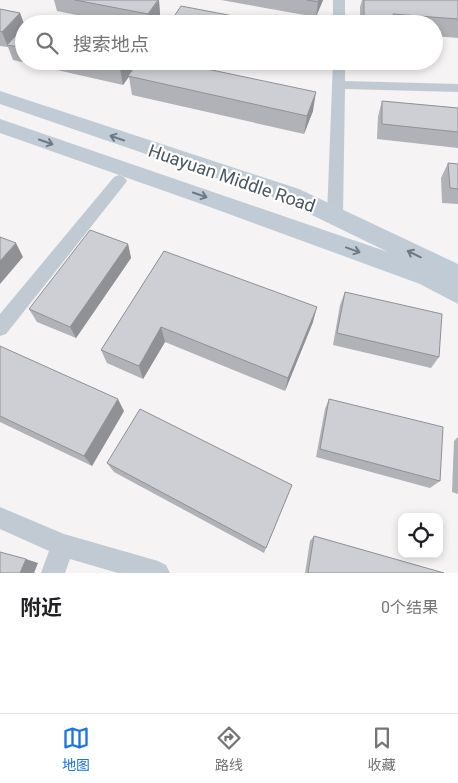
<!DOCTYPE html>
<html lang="zh">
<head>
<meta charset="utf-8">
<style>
	body { margin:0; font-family:Roboto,"Noto Sans SC",sans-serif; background:#f2f2f2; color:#202124 }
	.controls { position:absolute; right:15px; bottom:15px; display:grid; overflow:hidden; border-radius:10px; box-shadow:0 2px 8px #0003 }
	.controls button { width:45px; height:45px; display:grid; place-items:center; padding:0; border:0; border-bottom:1px solid #e0e0e0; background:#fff; color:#202124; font:25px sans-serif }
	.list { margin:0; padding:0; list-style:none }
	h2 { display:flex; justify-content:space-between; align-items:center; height:65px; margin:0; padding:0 20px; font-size:21px }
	h2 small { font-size:16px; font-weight:400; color:#757577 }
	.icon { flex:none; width:28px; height:28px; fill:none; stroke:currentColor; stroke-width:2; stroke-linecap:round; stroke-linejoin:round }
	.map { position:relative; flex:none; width:458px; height:573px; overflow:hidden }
	.search { position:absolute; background:#fff; box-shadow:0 2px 8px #0003; left:15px; right:15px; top:15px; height:55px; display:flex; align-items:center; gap:12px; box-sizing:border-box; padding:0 18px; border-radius:28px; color:#757577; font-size:19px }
	.sheet { height:140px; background:#fff }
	nav { display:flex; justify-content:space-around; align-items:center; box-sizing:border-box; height:70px; border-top:1px solid #e0e0e0; background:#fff; font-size:14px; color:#757577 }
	nav a { display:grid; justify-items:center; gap:2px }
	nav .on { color:#1a73e8 }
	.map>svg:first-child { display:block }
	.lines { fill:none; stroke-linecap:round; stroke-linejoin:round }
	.street { fill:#c1cad2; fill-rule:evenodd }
	.secondary { fill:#c1cbd6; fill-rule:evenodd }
	.wall { fill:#b0b2b7 }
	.shaded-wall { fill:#909195 }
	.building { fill:#cdcfd5; stroke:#909195 }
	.oneway { stroke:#6e7984 }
	.labels { text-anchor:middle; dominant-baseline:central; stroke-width:4.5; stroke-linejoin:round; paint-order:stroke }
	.street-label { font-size:18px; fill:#4a5661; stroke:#fff }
</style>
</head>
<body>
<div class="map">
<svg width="458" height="573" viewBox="0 0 458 573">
	<rect width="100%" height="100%" fill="#f5f3f3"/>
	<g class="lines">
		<g class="street">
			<rect x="333" y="0" width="12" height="24"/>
			<polygon points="333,61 345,61 345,81 458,84 458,92 345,89 343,215 341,219 335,221 329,219 327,215"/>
			<polygon points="119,175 124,177 127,181 124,185 6,334 0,336 0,314 114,177"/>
			<polygon points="0,507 64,534 158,561 166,565 170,573 118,573 70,559 65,573 41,573 49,551 0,529"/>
		</g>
		<polygon class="secondary" points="0,91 299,189 458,264 458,304 420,284 207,206 0,133 0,119 388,252 283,201 0,104"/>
	</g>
	<g class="wall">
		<polygon points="54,0 159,0 160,15 154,24 120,24 57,11"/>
		<polygon points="221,0 323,0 316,17"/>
		<polygon points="362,0 458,0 458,38 434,36 434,24 360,24 360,7"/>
		<polygon points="0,9 20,13 24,24 24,61 135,61 136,66 313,111 304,134 132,95 129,77 123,85 13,60 8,47 0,46"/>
		<polygon points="271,61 314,61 311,69"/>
		<polygon points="359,61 391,61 389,68 359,66"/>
		<polygon points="382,101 458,108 458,148 377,139 378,116"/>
		<polygon points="448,163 458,164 458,204 442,203 441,178"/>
		<polygon points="128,244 131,258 76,338 37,322 29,309"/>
		<polygon points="164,251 313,322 285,391 165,342 143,379 107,363 101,350"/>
		<polygon points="345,292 439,357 431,368 333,345 340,305"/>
		<polygon points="0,346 124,411 92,466 0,422"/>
		<polygon points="329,399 440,481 430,488 316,457 325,409"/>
		<polygon points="458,437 458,494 452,492 454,441"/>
		<polygon points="107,463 292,485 264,553 114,472"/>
		<polygon points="314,536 444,573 305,573 310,541"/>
	</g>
	<g class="shaded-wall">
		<polygon points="159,0 160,15 154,24 149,24 148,14"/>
		<polygon points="319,0 323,0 316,17 318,2"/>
		<polygon points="20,13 24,24 24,30 7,45 8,47 2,32"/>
		<polygon points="126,61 135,61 136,66 123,85 120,69"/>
		<polygon points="312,61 314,61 311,69"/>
		<polygon points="316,92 313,111 304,134 307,116"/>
		<polygon points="16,243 23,257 0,284 0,261"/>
		<polygon points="128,244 131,258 76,338 70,327"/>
		<polygon points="317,307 313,322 285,391 288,378"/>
		<polygon points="161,327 165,342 143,379 139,366"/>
		<polygon points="118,399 124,411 92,466 84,456"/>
		<polygon points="26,559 38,563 34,573 20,573"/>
	</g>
	<g class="building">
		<polygon points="75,0 158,0 148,14"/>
		<polygon points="307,0 319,0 318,2"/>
		<polygon points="364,0 458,0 458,19 393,14 394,24 364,24"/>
		<polygon points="181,6 275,24 169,24"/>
		<polygon points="0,9 20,13 2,32 0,31"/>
		<polygon points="23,28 24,28 24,48 7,45"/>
		<polygon points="84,61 126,61 120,69"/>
		<polygon points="139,61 169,61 316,92 307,116 128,76"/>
		<polygon points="382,101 458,108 458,132 382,124"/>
		<polygon points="448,163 458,164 458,189 450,188"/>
		<polygon points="90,230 128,244 70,327 29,309"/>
		<polygon points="0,237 16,243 0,261"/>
		<polygon points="164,251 317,307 288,378 161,327 139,366 101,350"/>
		<polygon points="345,292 442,314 439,357 337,333"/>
		<polygon points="0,346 118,399 84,456 0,416"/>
		<polygon points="329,399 443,427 440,481 320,449"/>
		<polygon points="140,409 292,485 266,548 107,463"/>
		<polygon points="314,536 444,573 308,573"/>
		<polygon points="0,552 26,559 20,573 0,573"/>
	</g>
	<defs><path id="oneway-shaft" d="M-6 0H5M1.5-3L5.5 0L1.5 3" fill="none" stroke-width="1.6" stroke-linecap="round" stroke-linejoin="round" transform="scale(1.25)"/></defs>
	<g class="oneway">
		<use href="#oneway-shaft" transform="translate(117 138) rotate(-161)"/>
		<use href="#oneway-shaft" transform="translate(46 142) rotate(19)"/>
		<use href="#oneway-shaft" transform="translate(200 195) rotate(19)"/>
		<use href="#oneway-shaft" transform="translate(353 250) rotate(20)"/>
		<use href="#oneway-shaft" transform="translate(414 254) rotate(-154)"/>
	</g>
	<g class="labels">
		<g class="street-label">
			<text transform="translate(232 178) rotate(19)">Huayuan Middle Road</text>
		</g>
	</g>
</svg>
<div class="controls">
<button><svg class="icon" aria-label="locate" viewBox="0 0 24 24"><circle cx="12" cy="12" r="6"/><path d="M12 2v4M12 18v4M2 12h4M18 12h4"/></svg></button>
</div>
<div class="search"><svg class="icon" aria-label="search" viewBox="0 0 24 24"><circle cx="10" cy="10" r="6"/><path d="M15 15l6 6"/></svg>搜索地点</div>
</div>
<section class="sheet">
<h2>附近<small>0个结果</small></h2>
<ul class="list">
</ul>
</section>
<nav>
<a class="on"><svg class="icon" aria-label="map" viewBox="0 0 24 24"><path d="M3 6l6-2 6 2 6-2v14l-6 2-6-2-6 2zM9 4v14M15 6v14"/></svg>地图</a>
<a><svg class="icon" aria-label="directions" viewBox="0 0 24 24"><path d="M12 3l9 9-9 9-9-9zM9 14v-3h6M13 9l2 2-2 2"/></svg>路线</a>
<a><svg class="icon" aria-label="saved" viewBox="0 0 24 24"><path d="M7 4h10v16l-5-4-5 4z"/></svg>收藏</a>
</nav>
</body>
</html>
